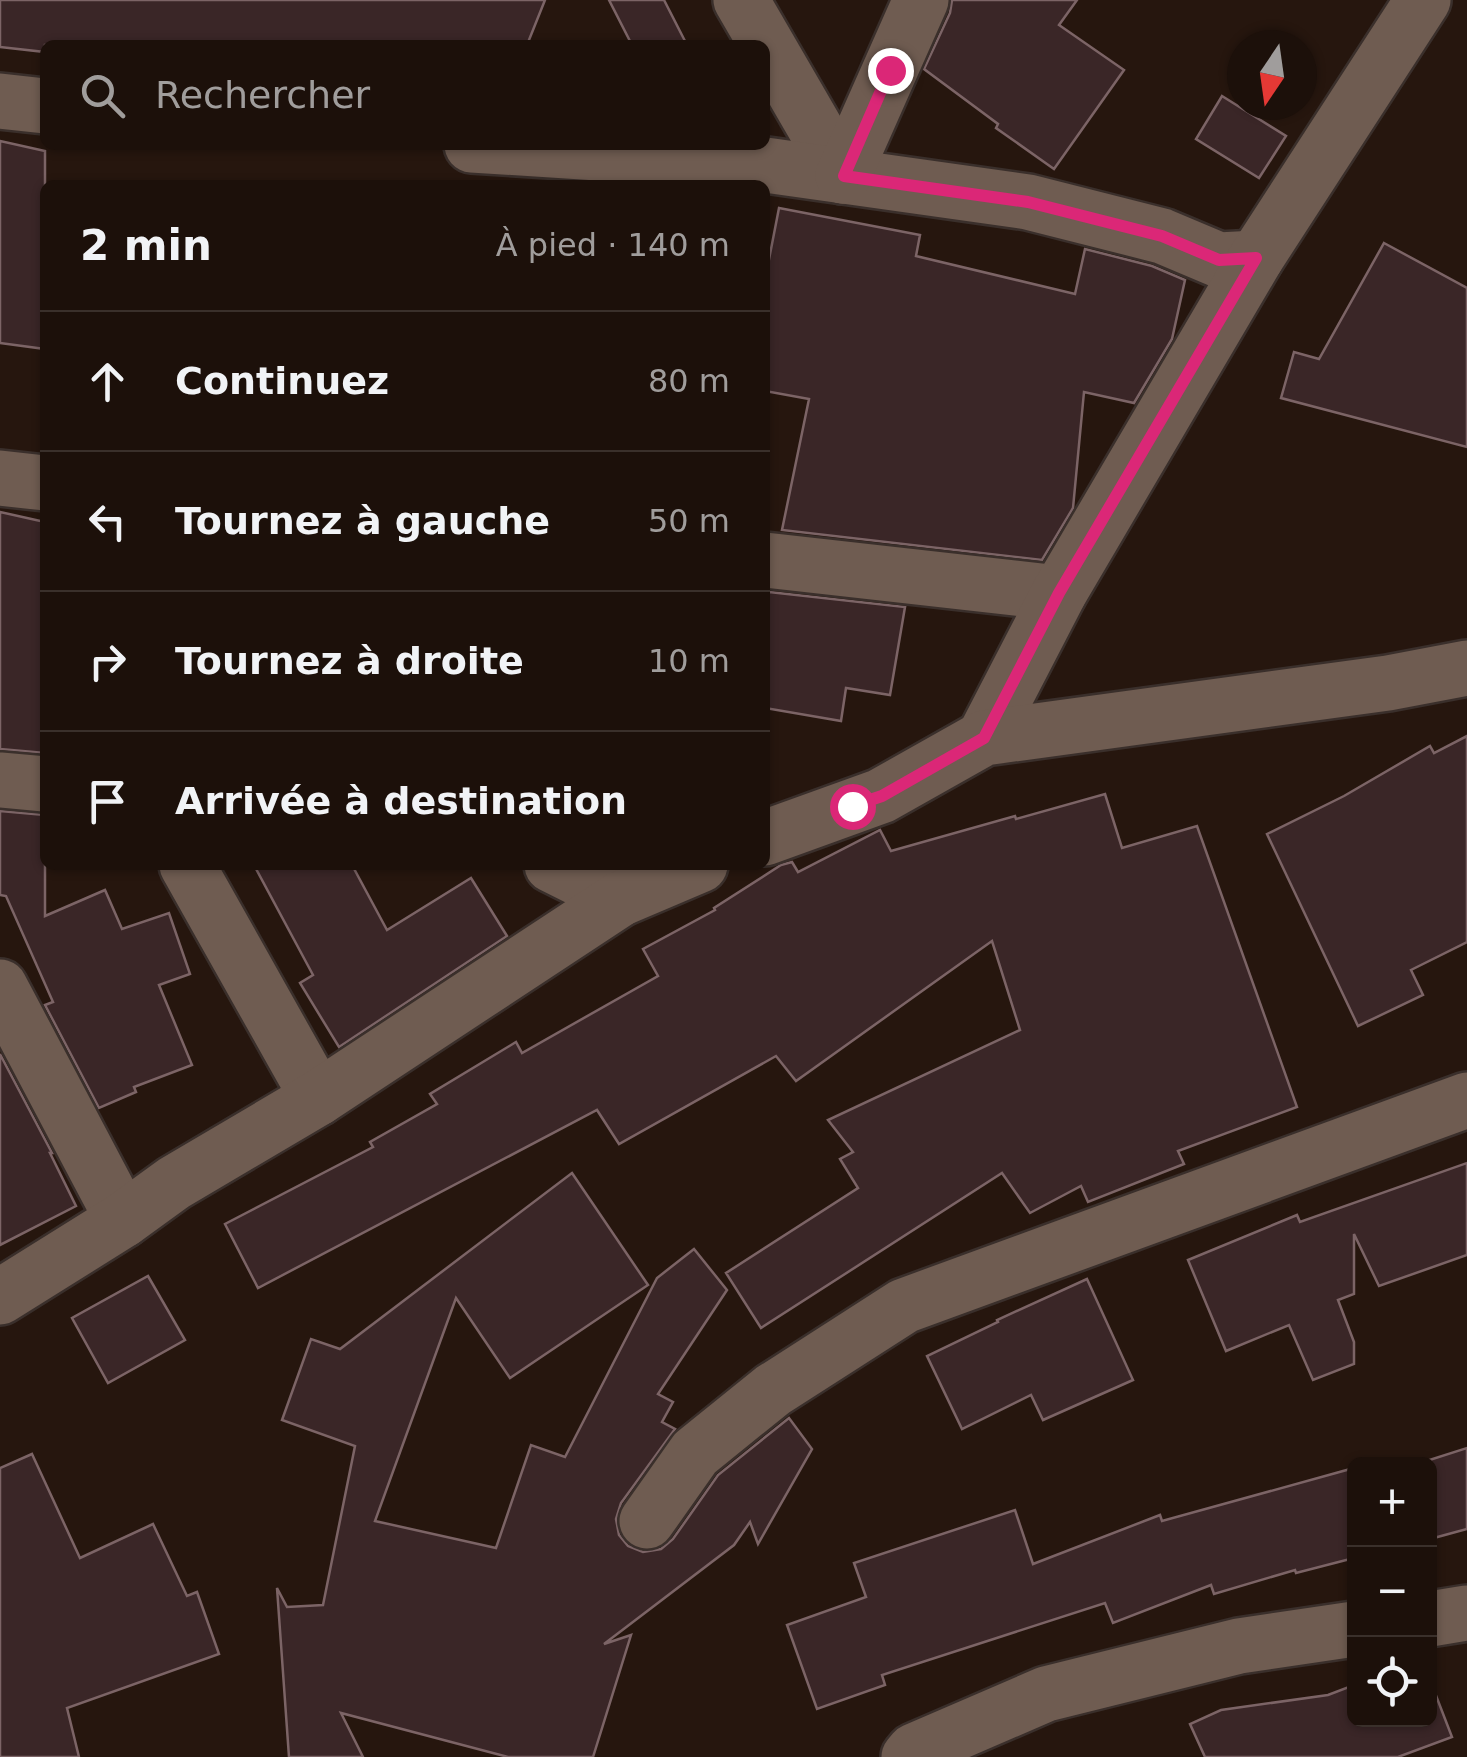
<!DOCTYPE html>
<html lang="fr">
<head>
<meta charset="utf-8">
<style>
	body { margin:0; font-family:"DejaVu Sans",sans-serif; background:#251913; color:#f1f3f6 }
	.controls { position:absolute; right:30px; bottom:30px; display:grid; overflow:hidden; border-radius:15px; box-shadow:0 2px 8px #0004 }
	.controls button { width:90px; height:90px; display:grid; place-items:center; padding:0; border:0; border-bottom:2px solid #3a302b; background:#1c100a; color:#f1f3f6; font:50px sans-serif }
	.compass { position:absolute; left:1227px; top:30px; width:90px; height:90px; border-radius:50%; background:#1c100a; box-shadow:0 2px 8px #0004; rotate:193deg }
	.stop { position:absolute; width:30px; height:30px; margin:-22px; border:8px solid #db2777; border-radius:50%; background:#fff }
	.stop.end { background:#db2777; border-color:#fff; box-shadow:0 2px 10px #0008 }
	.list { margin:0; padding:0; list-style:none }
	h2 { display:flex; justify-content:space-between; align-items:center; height:130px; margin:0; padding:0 40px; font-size:42px }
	h2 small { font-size:32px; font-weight:400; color:#a09d9c }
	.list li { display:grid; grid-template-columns:65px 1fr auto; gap:30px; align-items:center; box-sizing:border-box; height:140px; padding:0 40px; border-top:2px solid #3a302b }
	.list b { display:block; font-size:38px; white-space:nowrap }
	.list em { font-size:32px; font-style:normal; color:#a09d9c }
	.icon { flex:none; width:55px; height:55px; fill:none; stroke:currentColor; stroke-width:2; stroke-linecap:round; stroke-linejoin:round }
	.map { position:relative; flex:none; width:1467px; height:1757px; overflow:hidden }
	.search { position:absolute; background:#1c100a; box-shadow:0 2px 8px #0004; left:40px; top:40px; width:730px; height:110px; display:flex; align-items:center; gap:25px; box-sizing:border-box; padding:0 35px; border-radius:15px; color:#a09d9c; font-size:38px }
	.panel { position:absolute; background:#1c100a; box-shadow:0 2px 8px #0004; left:40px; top:180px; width:730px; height:690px; border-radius:15px }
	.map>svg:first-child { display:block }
	.building { fill:#3a2627; stroke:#7c6466; stroke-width:2.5 }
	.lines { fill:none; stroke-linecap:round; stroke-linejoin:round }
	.minor-casing { stroke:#3a2f2b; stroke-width:60 }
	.minor { stroke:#6f5c51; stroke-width:55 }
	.route { stroke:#db2777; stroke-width:12 }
</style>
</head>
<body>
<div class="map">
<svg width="1467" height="1757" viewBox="0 0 1467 1757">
	<rect width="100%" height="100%" fill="#26160e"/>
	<g class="building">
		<polygon points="0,0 545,0 527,45 45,45 45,52 0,47"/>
		<polygon points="609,0 664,0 687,45 632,45"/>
		<polygon points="952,0 1077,0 1059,25 1124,70 1054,169 996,128 998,124 924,69 950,13"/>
		<polygon points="1222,96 1286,136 1259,178 1196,139"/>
		<polygon points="0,141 45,151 45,349 0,343"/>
		<polygon points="779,208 920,235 916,256 1075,294 1085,249 1152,266 1185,280 1172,339 1134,403 1084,392 1073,508 1042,560 782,530 809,399 765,391 765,280"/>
		<polygon points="1384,243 1467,288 1467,447 1281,398 1294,352 1319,359"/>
		<polygon points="0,512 45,522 45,753 0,749"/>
		<polygon points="769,592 905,607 890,695 846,688 841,721 765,708 765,611"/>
		<polygon points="1467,736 1467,942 1411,970 1423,995 1358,1026 1267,834 1344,796 1430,746 1434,753"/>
		<polygon points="1105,794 1122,848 1197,826 1297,1107 1178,1151 1184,1164 1088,1202 1081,1186 1030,1213 1002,1173 761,1328 726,1273 858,1188 840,1159 853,1152 828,1120 1020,1030 992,941 796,1081 776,1056 619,1144 597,1110 258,1288 225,1224 373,1147 370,1142 437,1104 430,1094 516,1042 522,1053 658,976 643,949 715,910 714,908 781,865 792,862 798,872 880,830 891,851 1015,816 1016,819"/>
		<polygon points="0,811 45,815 45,916 105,890 122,929 169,913 190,974 159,985 192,1065 134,1087 136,1092 99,1108 45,1005 53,1002 6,896 0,895"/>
		<polygon points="254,865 352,865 387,930 471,878 507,936 339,1047 300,983 313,975"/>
		<polygon points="0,1054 52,1153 50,1153 76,1206 0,1245"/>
		<polygon points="1467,1163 1467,1255 1379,1286 1354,1234 1354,1294 1338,1300 1354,1342 1354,1364 1313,1380 1289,1325 1226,1351 1188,1260 1297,1215 1300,1222"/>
		<polygon points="572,1173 648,1285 510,1378 456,1298 375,1521 496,1548 531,1445 565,1457 657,1278 694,1249 727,1290 658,1394 673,1402 662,1422 675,1429 621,1503 616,1519 619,1535 628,1546 643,1552 661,1549 673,1539 718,1475 789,1418 812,1449 758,1544 750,1522 734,1545 604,1644 631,1635 593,1757 508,1757 341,1713 363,1757 289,1757 277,1588 287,1607 323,1605 355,1446 282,1420 311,1339 340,1349"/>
		<polygon points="148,1276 185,1340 108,1383 72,1318"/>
		<polygon points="1087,1279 1133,1380 1043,1420 1031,1395 962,1429 927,1356 998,1322 997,1320"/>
		<polygon points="1467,1448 1467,1529 1430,1539 1430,1464 1417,1464"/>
		<polygon points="32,1454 80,1558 153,1524 187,1596 197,1592 219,1654 67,1708 79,1757 0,1757 0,1468"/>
		<polygon points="1354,1468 1354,1558 1296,1573 1295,1570 1214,1594 1211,1585 1113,1623 1105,1603 882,1675 885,1685 817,1709 787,1625 866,1597 854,1563 1015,1510 1033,1564 1160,1515 1162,1521"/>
		<polygon points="1430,1680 1452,1737 1398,1757 1205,1757 1190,1724 1221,1710 1328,1695 1354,1685 1354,1720 1430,1720"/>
	</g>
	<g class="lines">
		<g class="minor-casing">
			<g id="minor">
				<polyline points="741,0 843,176"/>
				<polyline points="0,101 45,106"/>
				<polyline points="472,145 752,163 1028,202 1162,236 1219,260 1256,258"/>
				<polyline points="843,176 921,0"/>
				<polyline points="0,478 45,483"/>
				<polyline points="765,560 1059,593"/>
				<polyline points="984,738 1059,593 1256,258 1423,0"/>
				<polyline points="0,780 45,784"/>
				<polyline points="765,838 881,796 984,738 1388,683 1467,668"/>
				<polyline points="187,865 318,1098"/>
				<polyline points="552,865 620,899"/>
				<polyline points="0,987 123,1220"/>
				<polyline points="0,1297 123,1220 174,1183 318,1098 620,899 700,865"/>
				<polyline points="647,1521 695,1453 773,1390 904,1306 1467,1100"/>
				<polyline points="1430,1619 1467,1613"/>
				<polyline points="909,1757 914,1751 1046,1694 1239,1646 1354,1629"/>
			</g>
		</g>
		<use href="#minor" class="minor"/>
	</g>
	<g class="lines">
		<polyline class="route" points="852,806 882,796 984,738 1059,593 1256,258 1219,260 1162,236 1028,202 844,176 890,70"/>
	</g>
</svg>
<div class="controls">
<button>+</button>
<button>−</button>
<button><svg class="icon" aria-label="locate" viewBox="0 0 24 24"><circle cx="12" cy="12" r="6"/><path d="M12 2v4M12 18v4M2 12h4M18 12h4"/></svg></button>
</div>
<svg class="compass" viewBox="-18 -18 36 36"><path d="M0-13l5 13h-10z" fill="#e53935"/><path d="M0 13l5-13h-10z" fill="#a09d9c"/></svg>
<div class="stop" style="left:852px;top:806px"></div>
<div class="stop end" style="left:890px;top:70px"></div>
<div class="search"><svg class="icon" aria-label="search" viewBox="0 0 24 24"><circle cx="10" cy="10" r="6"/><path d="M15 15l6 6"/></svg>Rechercher</div>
<section class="panel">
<h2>2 min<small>À pied · 140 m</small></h2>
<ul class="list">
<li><svg class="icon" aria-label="ahead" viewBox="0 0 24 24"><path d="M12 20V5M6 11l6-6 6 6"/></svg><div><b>Continuez</b></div><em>80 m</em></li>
<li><svg class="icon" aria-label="left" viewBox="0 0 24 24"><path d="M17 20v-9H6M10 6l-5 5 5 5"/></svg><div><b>Tournez à gauche</b></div><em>50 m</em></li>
<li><svg class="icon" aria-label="right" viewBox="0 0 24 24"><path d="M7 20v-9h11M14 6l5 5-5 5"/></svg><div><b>Tournez à droite</b></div><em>10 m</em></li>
<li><svg class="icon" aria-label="arrive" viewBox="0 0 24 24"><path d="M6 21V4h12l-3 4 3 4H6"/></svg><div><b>Arrivée à destination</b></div></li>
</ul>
</section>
</div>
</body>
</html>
